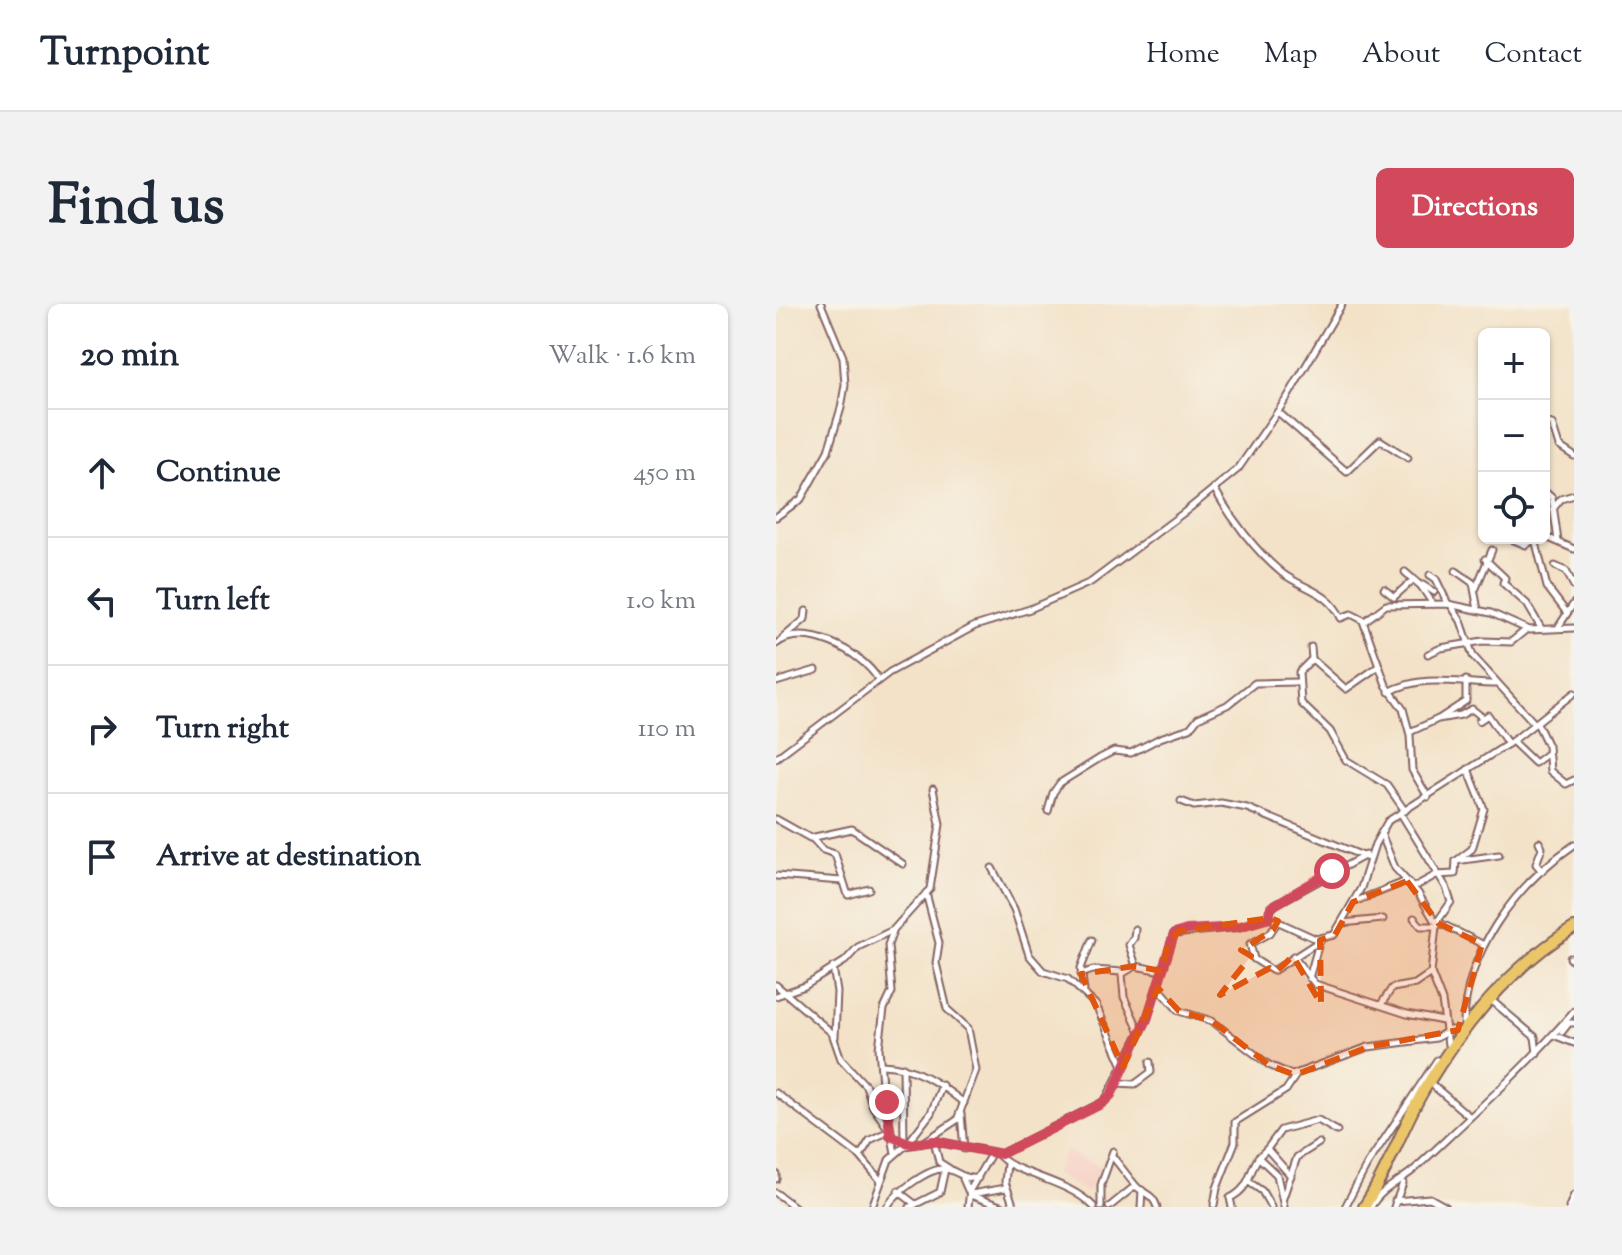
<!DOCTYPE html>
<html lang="en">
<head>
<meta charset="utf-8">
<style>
	body { margin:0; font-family:"Sorts Mill Goudy",serif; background:#f2f2f3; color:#1f2937 }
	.controls { position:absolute; right:24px; top:24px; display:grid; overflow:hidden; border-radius:12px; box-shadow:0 2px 6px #0004 }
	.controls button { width:72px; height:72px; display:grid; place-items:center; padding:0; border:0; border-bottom:2px solid #e0e1e3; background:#fff; color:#1f2937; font:40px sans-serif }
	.stop { position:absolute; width:24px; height:24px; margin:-18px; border:6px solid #d1495b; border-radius:50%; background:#fff }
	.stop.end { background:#d1495b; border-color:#fff; box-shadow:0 2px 8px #0008 }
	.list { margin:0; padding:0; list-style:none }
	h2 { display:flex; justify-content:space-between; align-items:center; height:104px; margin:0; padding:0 32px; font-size:34px }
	h2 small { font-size:26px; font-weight:400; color:#747a83 }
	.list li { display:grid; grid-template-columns:52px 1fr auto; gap:24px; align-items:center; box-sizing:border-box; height:128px; padding:0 32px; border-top:2px solid #e0e1e3 }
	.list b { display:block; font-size:30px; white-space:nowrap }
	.list em { font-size:26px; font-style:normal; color:#747a83 }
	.icon { flex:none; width:44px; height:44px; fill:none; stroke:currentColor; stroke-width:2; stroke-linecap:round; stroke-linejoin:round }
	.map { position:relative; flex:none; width:798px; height:903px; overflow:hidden; border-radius:12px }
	header { display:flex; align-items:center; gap:48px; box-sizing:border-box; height:112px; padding:0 40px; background:#fff; border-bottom:2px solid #e0e1e3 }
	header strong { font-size:38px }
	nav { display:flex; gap:44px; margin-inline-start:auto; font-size:28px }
	.intro { display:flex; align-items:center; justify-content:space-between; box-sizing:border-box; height:192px; padding:0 48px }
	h1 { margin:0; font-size:56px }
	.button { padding:20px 36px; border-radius:12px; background:#d1495b; color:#fff; font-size:28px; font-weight:700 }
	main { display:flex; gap:48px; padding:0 48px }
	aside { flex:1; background:#fff; border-radius:12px; box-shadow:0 2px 6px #0004 }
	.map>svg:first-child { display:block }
	.built { fill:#f7d1c6 }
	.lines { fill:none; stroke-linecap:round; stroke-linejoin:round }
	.minor-casing { stroke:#856362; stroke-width:9 }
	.highway-casing { stroke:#856362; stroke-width:14 }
	.minor { stroke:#fff; stroke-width:5 }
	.highway { stroke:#ebc669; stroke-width:10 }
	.route { stroke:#d1495b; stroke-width:10 }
	.marked { fill:#e0560e; fill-opacity:0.2; stroke:#e0560e; stroke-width:6; stroke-dasharray:16 10; stroke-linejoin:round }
</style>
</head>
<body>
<header>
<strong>Turnpoint</strong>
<nav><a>Home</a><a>Map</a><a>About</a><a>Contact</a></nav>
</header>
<div class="intro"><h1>Find us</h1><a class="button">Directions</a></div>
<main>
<aside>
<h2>20 min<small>Walk · 1.6 km</small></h2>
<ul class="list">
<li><svg class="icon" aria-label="ahead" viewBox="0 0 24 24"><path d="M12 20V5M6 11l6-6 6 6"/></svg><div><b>Continue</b></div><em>450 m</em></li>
<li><svg class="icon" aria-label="left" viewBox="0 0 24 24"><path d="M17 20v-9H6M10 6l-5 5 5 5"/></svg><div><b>Turn left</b></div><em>1.0 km</em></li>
<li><svg class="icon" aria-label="right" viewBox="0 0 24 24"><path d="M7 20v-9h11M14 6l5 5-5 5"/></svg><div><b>Turn right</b></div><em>110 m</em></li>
<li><svg class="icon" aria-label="arrive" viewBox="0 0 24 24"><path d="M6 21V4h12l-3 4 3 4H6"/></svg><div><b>Arrive at destination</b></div></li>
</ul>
</aside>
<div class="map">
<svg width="798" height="903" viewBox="0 0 798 903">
	<rect width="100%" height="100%" fill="#f7f3e8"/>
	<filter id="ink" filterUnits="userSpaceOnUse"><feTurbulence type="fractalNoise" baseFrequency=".0125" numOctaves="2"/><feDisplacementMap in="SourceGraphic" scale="16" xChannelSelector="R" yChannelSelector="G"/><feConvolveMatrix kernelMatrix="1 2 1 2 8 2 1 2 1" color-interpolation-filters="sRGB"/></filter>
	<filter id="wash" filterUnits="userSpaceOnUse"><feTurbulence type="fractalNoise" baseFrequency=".006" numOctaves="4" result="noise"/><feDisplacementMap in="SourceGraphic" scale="32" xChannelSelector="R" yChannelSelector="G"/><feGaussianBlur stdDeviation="1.8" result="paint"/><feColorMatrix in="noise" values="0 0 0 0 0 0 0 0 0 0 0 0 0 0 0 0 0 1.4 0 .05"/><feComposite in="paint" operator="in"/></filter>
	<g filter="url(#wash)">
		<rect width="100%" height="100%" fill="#f3e2c8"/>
		<polygon class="built" points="290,846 325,864 311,888 278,870"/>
	</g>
	<g filter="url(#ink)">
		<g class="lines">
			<g class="minor-casing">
				<g id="minor">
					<polyline points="502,108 571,168 604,136 632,154"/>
					<polyline points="768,118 776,120 783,142 798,152"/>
					<path d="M438,184C454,213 480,248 506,269C527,285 553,287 565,314L575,310L589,317L610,301L672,300L715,309L753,326L798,324"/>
					<polyline points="768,187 776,194 782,237"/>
					<polyline points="777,205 785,195 798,191"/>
					<polyline points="0,213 25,195 52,147 65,104 69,81 67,53 45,0"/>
					<polyline points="768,232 798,245"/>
					<polyline points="733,234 750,241 759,235"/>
					<polyline points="759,235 771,283 791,309"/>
					<polyline points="709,255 729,274 727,279 751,300 765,324"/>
					<polyline points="779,262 790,267 798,282"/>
					<polyline points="680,267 697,279 702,306"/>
					<polyline points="629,268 645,282 657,300"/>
					<polyline points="654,271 660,275 672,300"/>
					<polyline points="647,281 658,288"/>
					<polyline points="700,284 716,246"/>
					<polyline points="608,285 618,293"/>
					<polyline points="618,293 638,275"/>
					<polyline points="676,303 685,317 697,352 759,420"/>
					<polyline points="587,317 610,381 627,405 634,431 636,466 652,493"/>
					<polyline points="783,322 798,299"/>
					<polyline points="7,334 29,315 30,307"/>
					<path d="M0,340C28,317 86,348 102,375"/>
					<polyline points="535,343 536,355 523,368 525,399 554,427 570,456 611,481 629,507"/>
					<polyline points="652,350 665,344 707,337 735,338 751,325"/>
					<polyline points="536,355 570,385 603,362"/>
					<polyline points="0,378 40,366"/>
					<path d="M613,388C647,369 684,380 721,380"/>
					<polyline points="664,414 690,397 690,376"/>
					<polyline points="703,417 712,411 732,440"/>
					<polyline points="761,419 772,442 774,467 790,480 798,476"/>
					<polyline points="634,428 662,415 685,411 696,405 706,413"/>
					<polyline points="736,437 759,459 772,449"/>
					<polyline points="0,454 114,368 199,322 254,305 315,278 410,207 462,165 511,94 566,0"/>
					<polyline points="405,497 418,502 445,499 471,504 594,555"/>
					<polyline points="272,507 277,489 284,479 324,454 338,447 355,449 384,434 414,424 422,414 451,401 479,379 523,378"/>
					<polyline points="625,510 670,583 675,598 661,618"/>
					<polyline points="0,515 34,534 76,525 127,560"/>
					<polyline points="605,529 619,564 642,589 658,616 706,640"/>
					<polyline points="36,534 47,546 59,550 72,591 93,585"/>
					<polyline points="763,538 766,544 760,560 766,567"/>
					<polyline points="680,557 696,545 708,505 692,465"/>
					<polyline points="216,564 238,605 253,651 267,667 292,675 320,701 347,762"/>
					<polyline points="0,572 66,577"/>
					<polyline points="638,583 660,571 679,570 680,557 723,551"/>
					<polyline points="150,589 163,639 160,659 171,705 192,724 200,766 181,816 151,836"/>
					<polyline points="578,598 631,577"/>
					<polyline points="493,614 493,607 500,600 590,551"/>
					<polyline points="638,614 645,622 661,622"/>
					<polyline points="502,617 494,629 474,640 478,655 497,667 545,636"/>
					<polyline points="566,619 607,615"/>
					<polyline points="660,622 655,669 666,697 672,741"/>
					<polyline points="359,625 358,634 353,641 360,662"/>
					<polyline points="117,627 112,641 116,688 108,705 103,744 106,780 119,849"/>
					<polyline points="517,652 539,680 631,710 667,717"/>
					<polyline points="794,654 798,658"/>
					<polyline points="57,663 61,688 59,733"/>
					<polyline points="305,670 317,666 346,668"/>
					<polyline points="533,674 543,639"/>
					<polyline points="0,681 56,729 65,755 90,782 97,803 111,823"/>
					<polyline points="383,684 403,707 436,717 493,761 516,771 592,743 660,734 674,726 682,726"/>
					<polyline points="308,687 305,664 316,636"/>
					<polyline points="0,692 29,682 69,657 82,643 117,626 154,585 164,520 157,485"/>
					<polyline points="715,696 759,733 761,749"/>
					<polyline points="606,699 616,684 639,680 655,669"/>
					<path d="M688,725C686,651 739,581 798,541"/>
					<polyline points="364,728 348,693 346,670 359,662 386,667"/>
					<polyline points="786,728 793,719 798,719"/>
					<polyline points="780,732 798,739"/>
					<path d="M106,761C139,762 163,779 188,799"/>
					<polyline points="127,763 128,838"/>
					<polyline points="653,778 694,813"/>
					<polyline points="340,779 359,780 375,768 374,758"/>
					<polyline points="0,789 84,852 104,876"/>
					<polyline points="185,810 188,845"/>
					<polyline points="158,837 163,858 174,865"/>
					<polyline points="132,839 155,809 166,781"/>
					<path d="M222,850C237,871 290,874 318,903"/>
					<polyline points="84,852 94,836 113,827"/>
					<path d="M336,852C343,860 358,881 362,884C371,891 377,891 381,903"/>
					<polyline points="482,853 501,871 508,903"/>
					<polyline points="231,860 229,878 238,903"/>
					<polyline points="0,870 0,875"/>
					<polyline points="515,872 491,845 505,826 542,816 561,827"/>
					<polyline points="187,875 194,891 227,903"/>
					<polyline points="473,878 486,887 495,903"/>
					<polyline points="122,887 139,900"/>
					<polyline points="0,889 19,903"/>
					<polyline points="195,890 230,884"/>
					<polyline points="507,894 521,853 543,839"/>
					<polyline points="619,897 654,894 670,903"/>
					<polyline points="438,901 441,884 459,838 459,818 510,786 520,771"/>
					<polyline points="96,903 113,856 129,842 158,837 225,850 329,797 371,715 398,630 462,623 494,614 540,635 558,631 585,584 599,540 612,517 738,436 798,389"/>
					<path d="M111,903C119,889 154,862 171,865C184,868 187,876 202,874"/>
					<polyline points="134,903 164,888 169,865"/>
					<polyline points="192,903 194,886 215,850"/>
					<polyline points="325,903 325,881 337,847"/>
					<polyline points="333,903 359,882"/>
					<polyline points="365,903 366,886"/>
					<path d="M456,903L454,894C480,881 470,861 491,845"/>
					<polyline points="569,903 591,861 661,756"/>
					<path d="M595,903C605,884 626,877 641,863C695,812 750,763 798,707"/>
					<polyline points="618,903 627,879"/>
					<polyline points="793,903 798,891"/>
				</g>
			</g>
			<g class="highway-casing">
				<path id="highway" d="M588,903C613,866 626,822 649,784C686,723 736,661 798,624"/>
			</g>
			<use href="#minor" class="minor"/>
			<use href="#highway" class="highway"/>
		</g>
	</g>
	<g class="lines" filter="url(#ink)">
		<polyline class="route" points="111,798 114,832 136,840 158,837 225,850 325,800 335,791 371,715 398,630 411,626 462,623 493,614 495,603 556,567"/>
	</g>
	<path class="marked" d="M631,577L662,619L706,640L682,726L592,743L519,771L493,761L436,717L403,707L382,684L347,763L305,670L359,662L386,667L392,639L403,627L494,614L502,617L497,626L465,646L475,652L444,691L494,664L500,668L517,652L545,700L544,636L559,631L577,598Z"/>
</svg>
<div class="controls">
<button>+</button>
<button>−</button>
<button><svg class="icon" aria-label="locate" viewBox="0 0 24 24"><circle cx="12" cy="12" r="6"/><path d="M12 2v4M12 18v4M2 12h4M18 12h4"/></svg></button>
</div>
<div class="stop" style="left:556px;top:567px"></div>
<div class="stop end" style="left:111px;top:798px"></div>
</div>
</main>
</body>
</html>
